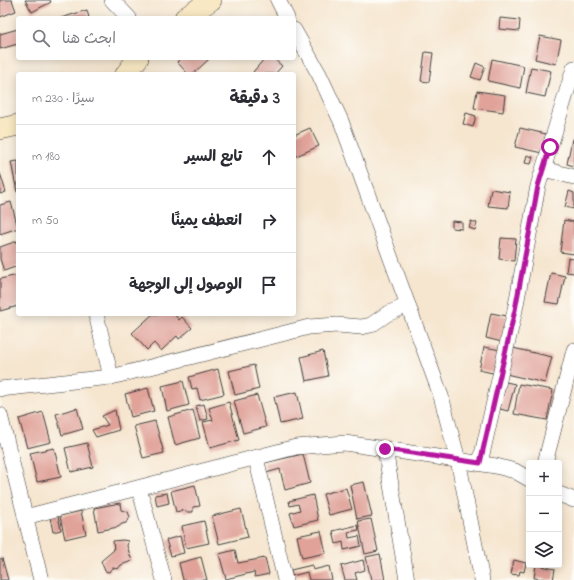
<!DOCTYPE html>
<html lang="ar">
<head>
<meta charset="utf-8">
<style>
	body { margin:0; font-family:"Indie Flower","Playpen Sans Arabic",sans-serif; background:#f7f7f7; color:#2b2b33; direction:rtl }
	.controls { position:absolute; right:12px; bottom:12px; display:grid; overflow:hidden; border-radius:4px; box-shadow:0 2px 10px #0003 }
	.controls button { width:36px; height:36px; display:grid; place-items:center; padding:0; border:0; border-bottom:1px solid #e1e1e2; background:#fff; color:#2b2b33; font:20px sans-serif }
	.stop { position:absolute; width:12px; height:12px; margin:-9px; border:3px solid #b5179e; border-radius:50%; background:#fff }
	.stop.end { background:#b5179e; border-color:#fff; box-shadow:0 1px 4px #0008 }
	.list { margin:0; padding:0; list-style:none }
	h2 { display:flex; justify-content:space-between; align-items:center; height:52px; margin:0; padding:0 16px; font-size:17px }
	h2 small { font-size:13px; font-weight:400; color:#7c7c81 }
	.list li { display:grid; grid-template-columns:26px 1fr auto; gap:12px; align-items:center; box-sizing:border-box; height:64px; padding:0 16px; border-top:1px solid #e1e1e2 }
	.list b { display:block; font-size:15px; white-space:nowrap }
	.list em { font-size:13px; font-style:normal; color:#7c7c81 }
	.icon { flex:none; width:22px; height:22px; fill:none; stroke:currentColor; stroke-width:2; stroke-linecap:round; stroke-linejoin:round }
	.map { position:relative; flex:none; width:574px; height:580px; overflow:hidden; direction:ltr }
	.search { position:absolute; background:#fff; box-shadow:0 2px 10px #0003; left:16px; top:16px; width:280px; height:44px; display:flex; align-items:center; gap:10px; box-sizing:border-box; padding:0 14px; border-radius:4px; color:#7c7c81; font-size:15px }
	.panel { position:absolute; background:#fff; box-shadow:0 2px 10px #0003; left:16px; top:72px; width:280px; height:244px; border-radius:4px; direction:rtl }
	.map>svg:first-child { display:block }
	.building { fill:#e0a299 }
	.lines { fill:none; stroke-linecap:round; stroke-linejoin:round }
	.street-casing { stroke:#3d3a37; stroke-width:16 }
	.secondary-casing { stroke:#3d3a37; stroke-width:22 }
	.street { stroke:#fff; stroke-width:15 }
	.secondary { stroke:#f8e8c3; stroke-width:21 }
	.route { stroke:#b5179e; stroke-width:5 }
</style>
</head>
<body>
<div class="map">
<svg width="574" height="580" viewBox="0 0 574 580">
	<rect width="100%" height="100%" fill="#fdfcf7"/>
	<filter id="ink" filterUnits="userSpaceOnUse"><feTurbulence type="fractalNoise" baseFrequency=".025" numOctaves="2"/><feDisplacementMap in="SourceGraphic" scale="8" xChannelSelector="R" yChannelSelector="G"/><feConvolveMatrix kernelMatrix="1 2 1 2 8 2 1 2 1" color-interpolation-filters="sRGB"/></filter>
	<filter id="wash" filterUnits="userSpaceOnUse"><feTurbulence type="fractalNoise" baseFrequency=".012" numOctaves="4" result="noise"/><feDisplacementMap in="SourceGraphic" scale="16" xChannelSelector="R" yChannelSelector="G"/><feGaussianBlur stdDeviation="0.9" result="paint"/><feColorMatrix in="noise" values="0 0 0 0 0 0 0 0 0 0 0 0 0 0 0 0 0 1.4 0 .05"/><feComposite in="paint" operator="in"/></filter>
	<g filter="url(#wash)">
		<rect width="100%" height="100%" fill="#f6e6d0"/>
		<g id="blocks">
			<g class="building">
				<polygon points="0,0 12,0 16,11 0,17"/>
				<polygon points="25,0 50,0 51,2 32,12"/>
				<polygon points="87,10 89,18 61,18"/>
				<polygon points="500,18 520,20 519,31 499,29"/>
				<polygon points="18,29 18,44 0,49 0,34"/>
				<polygon points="540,36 561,40 556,64 535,59"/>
				<polygon points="425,52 433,53 429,82 421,81"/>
				<polygon points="181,58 208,58 209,59 193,74 188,74 177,62"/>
				<polygon points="265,58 273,58 282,66 275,74 256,74 253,72"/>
				<polygon points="492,59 524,66 520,88 488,81"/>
				<polygon points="476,63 485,67 480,80 471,77"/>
				<polygon points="531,67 551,71 545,97 526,93"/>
				<polygon points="477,91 505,95 503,112 474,108"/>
				<polygon points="466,113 476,116 473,127 463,124"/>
				<polygon points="310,128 319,146 294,157 294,135"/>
				<polygon points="520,128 546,134 542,153 515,147"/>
				<polygon points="572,139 574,139 574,166 567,164"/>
				<polygon points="527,155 533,157 531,164 525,163"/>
				<polygon points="18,161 18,192 17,192 11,162"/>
				<polygon points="0,173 6,192 0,194"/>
				<polygon points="491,189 510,192 508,208 488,206"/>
				<polygon points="569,191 574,193 574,209 565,207"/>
				<polygon points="11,202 18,228 0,234 0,205"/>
				<polygon points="564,220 574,222 574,254 560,252"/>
				<polygon points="452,221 462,222 462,229 452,228"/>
				<polygon points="471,221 477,223 475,230 469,228"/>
				<polygon points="501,238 516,239 514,261 499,259"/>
				<polygon points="17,241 18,266 4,271 0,259 0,247"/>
				<polygon points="568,258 574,259 574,273 566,272"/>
				<polygon points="551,273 565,276 559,304 545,302"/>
				<polygon points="18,275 18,306 0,311 0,279"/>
				<polygon points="491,313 507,316 502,342 486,338"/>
				<polygon points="153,314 174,314 179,320 182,317 192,328 179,339 177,336 161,351 154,343 147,350 132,333"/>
				<polygon points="484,347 501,350 497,374 479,370"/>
				<polygon points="513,348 552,357 545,383 506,374"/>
				<polygon points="323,351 328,376 306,381 301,357"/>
				<polygon points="254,365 259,389 235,395 229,371"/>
				<polygon points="218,369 224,394 200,400 197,388 192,389 189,377"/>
				<polygon points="183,381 189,405 167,411 162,386"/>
				<polygon points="506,382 515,384 508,411 500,409"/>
				<polygon points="519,384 553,390 547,420 514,414"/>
				<polygon points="148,388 154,411 131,417 125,394"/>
				<polygon points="297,392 303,419 280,424 274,397"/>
				<polygon points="257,395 266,427 243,433 234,401"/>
				<polygon points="229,402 239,440 210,448 203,422 213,420 209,408"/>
				<polygon points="204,404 208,419 200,421 196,406"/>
				<polygon points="77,408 83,429 62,435 56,414"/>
				<polygon points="115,410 119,430 96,437 92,430 108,425 102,416"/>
				<polygon points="193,410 200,438 175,445 168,417"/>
				<polygon points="43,412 51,442 27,448 19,419"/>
				<polygon points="155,421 164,453 143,458 134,426"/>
				<polygon points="87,443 93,467 71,472 65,448"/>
				<polygon points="54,448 61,477 37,482 30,453"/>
				<polygon points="303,454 310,483 285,490 280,469 266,473 264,463"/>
				<polygon points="364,482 372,516 357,519 350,485"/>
				<polygon points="195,485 200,506 193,507 193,512 186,512 184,510 176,512 171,491"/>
				<polygon points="346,488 352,509 329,515 323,494"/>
				<polygon points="167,493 169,503 157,506 155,495"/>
				<polygon points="313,495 318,520 294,526 290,513 300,510 298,504 290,506 289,501"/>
				<polygon points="120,503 121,510 128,512 130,517 126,523 122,524 118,527 98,531 94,508"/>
				<polygon points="241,509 248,537 219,544 212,516"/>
				<polygon points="57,511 61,530 53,532 49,512"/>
				<polygon points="81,511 86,534 65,539 60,516"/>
				<polygon points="371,519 378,551 365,554 358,521"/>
				<polygon points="204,521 209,543 186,548 182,526"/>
				<polygon points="358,525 359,530 348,532 349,538 359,536 361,546 344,550 343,542 336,544 333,531"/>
				<polygon points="321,531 326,553 302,558 297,536"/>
				<polygon points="180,536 184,553 171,556 166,540"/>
				<polygon points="123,540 128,541 127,546 132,561 121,565 118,569 112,568 109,572 105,571 101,561 114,550 113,541"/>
				<polygon points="235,550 238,563 265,558 269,574 255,577 254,572 226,579 219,554"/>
				<polygon points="380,554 385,580 371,580 366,557"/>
				<polygon points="201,557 207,580 183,580 179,563"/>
				<polygon points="2,558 8,580 0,580 0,559"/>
				<polygon points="363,560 365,570 355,573 357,580 345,580 341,566"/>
				<polygon points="514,560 526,563 524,572 520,571 519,575 511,574"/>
				<polygon points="312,565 313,570 329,566 332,580 309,580 307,572 292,576 291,570"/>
				<polygon points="536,565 555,569 553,580 534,578"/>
			</g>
		</g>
	</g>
	<g filter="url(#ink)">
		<use href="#blocks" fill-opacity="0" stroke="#3d3a37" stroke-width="1"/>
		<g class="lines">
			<g class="street-casing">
				<g id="street">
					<polyline points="112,0 129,18"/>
					<polyline points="278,0 287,18"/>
					<polyline points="294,30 319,74 341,121 441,396 458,460 482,580"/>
					<polyline points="544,169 574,177"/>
					<polyline points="96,314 111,377 309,327 337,325 361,327 371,325 387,314 408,305"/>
					<polyline points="0,389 111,377"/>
					<polyline points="0,415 41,580"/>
					<polyline points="385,449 407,580"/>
					<polyline points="256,458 285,580"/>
					<polyline points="480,463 515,310 538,186 574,68"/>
					<polyline points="545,463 574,350"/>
					<polyline points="139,488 164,580"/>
					<polyline points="559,494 574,500"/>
					<polyline points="25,517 296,447 345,443 496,466 515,471 529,479"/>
				</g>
			</g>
			<g class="secondary-casing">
				<g id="secondary">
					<polyline points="185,18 211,0"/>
					<polyline points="126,74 138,58"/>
					<polyline points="0,129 18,125"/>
				</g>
			</g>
			<use href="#street" class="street"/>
			<use href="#secondary" class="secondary"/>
		</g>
	</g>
	<g class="lines" filter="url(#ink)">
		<polyline class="route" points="385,449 480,463 515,310 538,186 550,147"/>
	</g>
</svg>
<div class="controls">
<button>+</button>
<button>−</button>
<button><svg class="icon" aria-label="layers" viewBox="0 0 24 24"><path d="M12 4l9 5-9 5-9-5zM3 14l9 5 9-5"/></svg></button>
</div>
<div class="stop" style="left:550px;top:147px"></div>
<div class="stop end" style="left:385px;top:449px"></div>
<div class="search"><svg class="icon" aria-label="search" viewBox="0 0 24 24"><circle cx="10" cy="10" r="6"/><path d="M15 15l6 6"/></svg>ابحث هنا</div>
<section class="panel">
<h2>3 دقيقة<small>سيرًا · 230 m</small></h2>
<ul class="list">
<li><svg class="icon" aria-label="ahead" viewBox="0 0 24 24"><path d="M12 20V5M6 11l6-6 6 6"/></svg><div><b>تابع السير</b></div><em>180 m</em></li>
<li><svg class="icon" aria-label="right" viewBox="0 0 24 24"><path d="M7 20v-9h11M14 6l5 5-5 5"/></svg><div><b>انعطف يمينًا</b></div><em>50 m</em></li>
<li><svg class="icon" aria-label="arrive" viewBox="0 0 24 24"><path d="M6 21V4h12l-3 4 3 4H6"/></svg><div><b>الوصول إلى الوجهة</b></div></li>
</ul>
</section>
</div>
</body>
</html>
